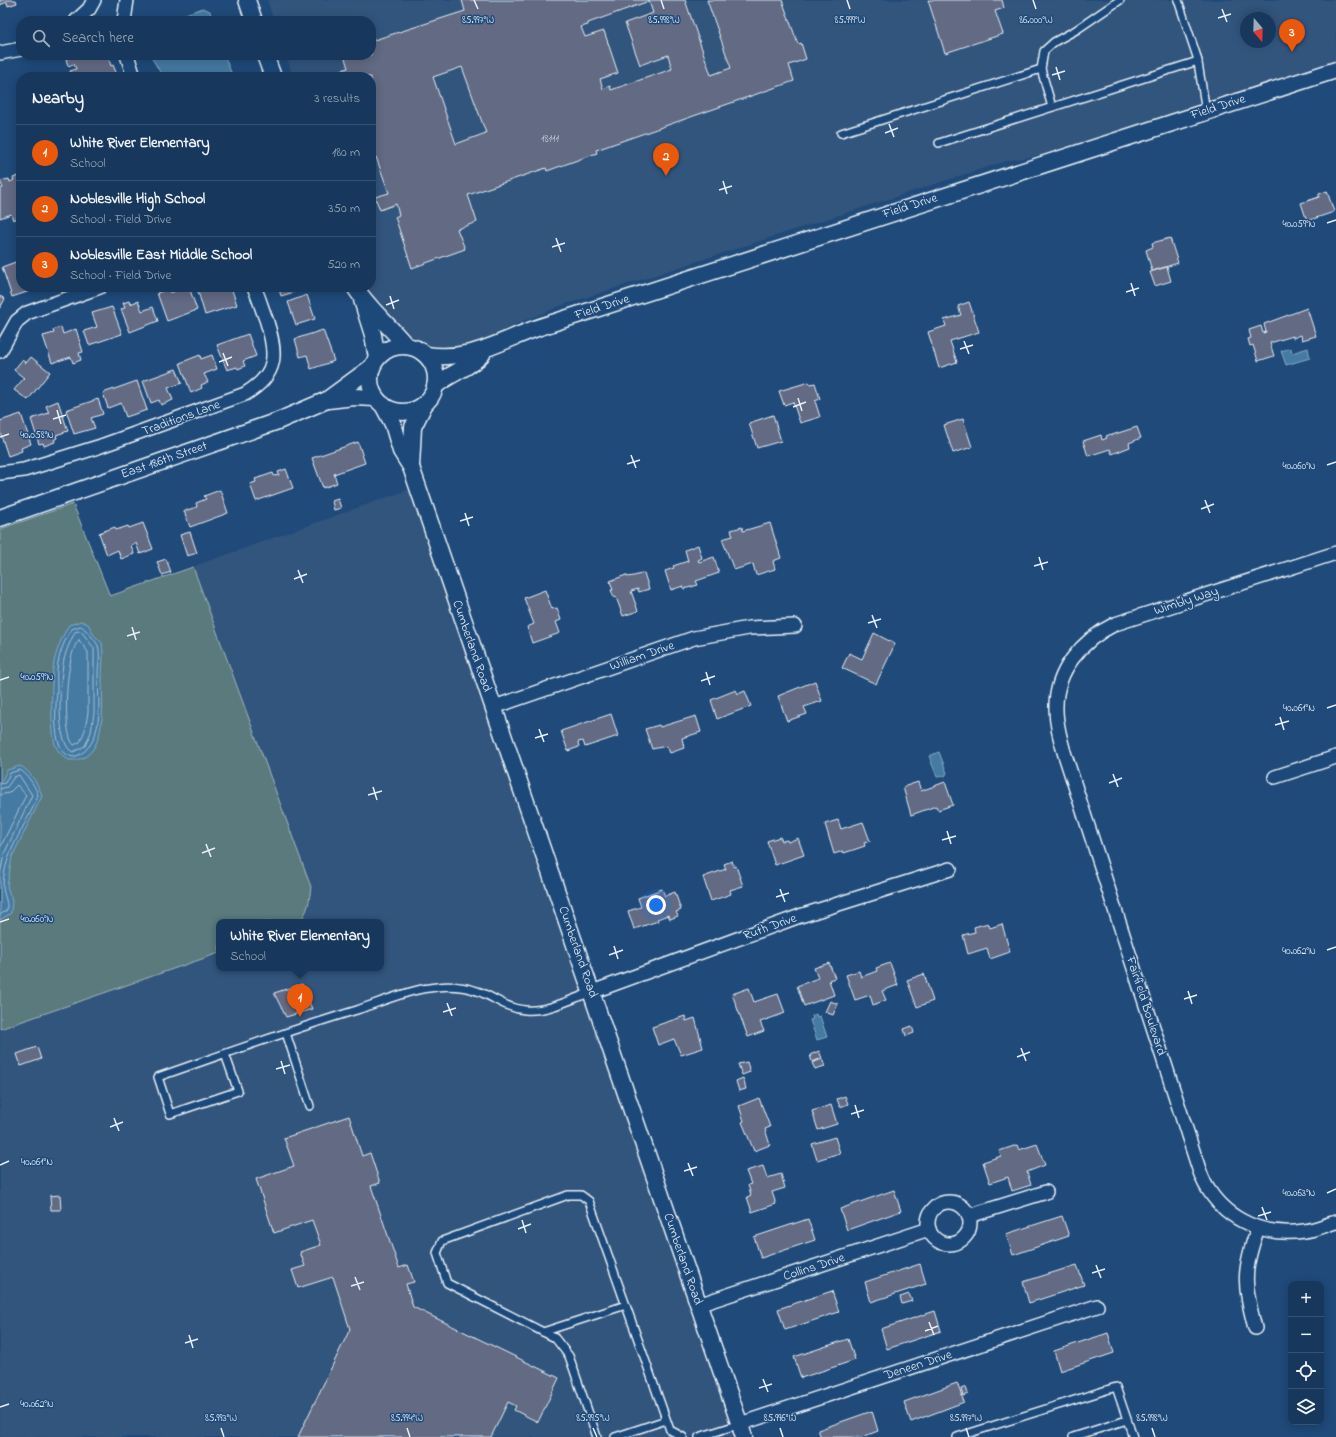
<!DOCTYPE html>
<html lang="en">
<head>
<meta charset="utf-8">
<style>
	body { margin:0; font-family:"Indie Flower",sans-serif; background:#244365; color:#f1f3f6 }
	.controls { position:absolute; right:12px; bottom:12px; display:grid; overflow:hidden; border-radius:8px; box-shadow:0 2px 10px #0003 }
	.controls button { width:36px; height:36px; display:grid; place-items:center; padding:0; border:0; border-bottom:1px solid #365272; background:#17385c; color:#f1f3f6; font:20px sans-serif }
	.compass { position:absolute; left:1240px; top:12px; width:36px; height:36px; border-radius:50%; background:#17385c; box-shadow:0 2px 10px #0003; rotate:161deg }
	.you { position:absolute; left:656px; top:905px; width:14px; height:14px; margin:-10px; border:3px solid #fff; border-radius:50%; background:#1a73e8; box-shadow:0 0 0 6px #1a73e833 }
	.badge { display:grid; place-items:center; width:26px; height:26px; border-radius:50%; background:#ea580c; color:#fff; font-size:13px; font-weight:700 }
	.pin { position:absolute; translate:-50% -33px; filter:drop-shadow(0 1px 2px #0008) }
	.pin::after { content:''; position:absolute; top:21px; width:14px; height:12px; background:inherit; clip-path:polygon(0 0,100% 0,50% 100%) }
	.popup { position:absolute; left:216px; top:919px; width:168px; height:52px; box-sizing:border-box; display:grid; place-content:center; border-radius:8px; background:#17385c; filter:drop-shadow(0 1px 3px #0005); font-size:13px; white-space:nowrap; color:#9eacbb }
	.popup b { font-size:15px; color:#f1f3f6 }
	.popup::after { content:''; position:absolute; left:50%; top:100%; margin-left:-8px; border:8px solid transparent; border-top-color:#17385c }
	.list { margin:0; padding:0; list-style:none }
	h2 { display:flex; justify-content:space-between; align-items:center; height:52px; margin:0; padding:0 16px; font-size:17px }
	h2 small { font-size:13px; font-weight:400; color:#9eacbb }
	.list li { display:grid; grid-template-columns:26px 1fr auto; gap:12px; align-items:center; box-sizing:border-box; height:56px; padding:0 16px; border-top:1px solid #365272 }
	.list b { display:block; font-size:15px; white-space:nowrap }
	.list p { margin:0; font-size:13px; white-space:nowrap; color:#9eacbb }
	.list em { font-size:13px; font-style:normal; color:#9eacbb }
	.icon { flex:none; width:22px; height:22px; fill:none; stroke:currentColor; stroke-width:2; stroke-linecap:round; stroke-linejoin:round }
	.map { position:relative; flex:none; width:1336px; height:1437px; overflow:hidden }
	.search { position:absolute; background:#17385c; box-shadow:0 2px 10px #0003; left:16px; top:16px; width:360px; height:44px; display:flex; align-items:center; gap:10px; box-sizing:border-box; padding:0 14px; border-radius:16px; color:#9eacbb; font-size:15px }
	.panel { position:absolute; background:#17385c; box-shadow:0 2px 10px #0003; left:16px; top:72px; width:360px; height:220px; border-radius:16px }
	.map>svg:first-child { display:block }
	.built { fill:#33547d; fill-rule:evenodd }
	.green { fill:#5a7a7e; stroke:#a1b6bb }
	.water { fill:#457aa2; stroke:#86aac4 }
	.lines { fill:none; stroke-linecap:round; stroke-linejoin:round }
	.shore { stroke:#a7c1d6; stroke-width:1 }
	.building { fill:#626a84; stroke:#e8f1f8; fill-rule:evenodd }
	.service-casing { stroke:#e8f1f8; stroke-width:10 }
	.minor-casing { stroke:#e8f1f8; stroke-width:16 }
	.tertiary-casing { stroke:#e8f1f8; stroke-width:19 }
	.service { stroke:#1f4a7a; stroke-width:7 }
	.minor { stroke:#1f4a7a; stroke-width:13 }
	.tertiary { stroke:#1f4a7a; stroke-width:16 }
	.ticks { fill:none; stroke:#e8f1f8; stroke-width:1.5 }
	.labels { text-anchor:middle; dominant-baseline:central; stroke-width:3; stroke-linejoin:round; paint-order:stroke }
	.number-label { font-size:11px; fill:#c6cfdb }
	.street-label { font-size:13px; fill:#e8f1f8; stroke:#1f4a7a }
	.ticks-label { font-size:10px; text-anchor:middle; fill:#e8f1f8; stroke:#1f4a7a; stroke-width:3; stroke-linejoin:round; paint-order:stroke }
</style>
</head>
<body>
<div class="map">
<svg width="1336" height="1437" viewBox="0 0 1336 1437">
	<rect width="100%" height="100%" fill="#1f4a7a"/>
	<filter id="ink" filterUnits="userSpaceOnUse"><feTurbulence type="fractalNoise" baseFrequency=".025" numOctaves="2"/><feDisplacementMap in="SourceGraphic" scale="8" xChannelSelector="R" yChannelSelector="G"/><feConvolveMatrix kernelMatrix="1 2 1 2 8 2 1 2 1" color-interpolation-filters="sRGB"/></filter>
	<g filter="url(#ink)">
		<g class="built">
			<path d="M267,0H1336V63L1163,119L1105,134L1093,142L1060,152L1006,161L560,306L519,323L493,338L462,351L431,349L399,330L381,310L365,287H371V77H293L286,55H371V21H274ZM1246,18H1270V42H1246Z"/>
			<path d="M416,487L744,1437H0V529L73,504L110,596ZM219,922H381V968H219Z"/>
		</g>
		<path class="green" d="M73,504L110,596L193,567L311,887C309,900 309,913 298,922H219V953L0,1029V529Z"/>
		<g class="water">
			<polygon points="203,8 210,11 212,21 165,21"/>
			<polygon points="150,55 224,55 233,77 163,77"/>
			<polygon points="1291,348 1292,353 1308,348 1310,358 1286,365 1281,351"/>
			<path d="M81,621L88,624L94,635L102,643C104,655 102,668 102,680C103,706 107,763 69,760C64,757 59,753 56,747C50,734 51,677 54,662C57,649 62,636 69,625Z"/>
			<polygon points="939,752 947,773 945,776 937,777 929,756"/>
			<path d="M20,766C29,769 40,787 42,796L12,857L7,886L12,901L11,913L0,920V784L7,770Z"/>
			<polygon points="816,1014 817,1017 820,1016 827,1037 817,1040 810,1020 813,1019 812,1016"/>
		</g>
		<g class="lines">
			<g class="shore">
				<path d="M81,626C84,627 97,642 98,646C101,654 98,666 98,674C98,701 106,746 74,757C50,755 56,707 57,691C57,682 56,672 58,663C60,652 65,638 72,629Z"/>
				<path d="M81,631L94,648V713L91,732L85,746L73,752C55,745 60,682 63,665C64,656 69,644 73,636L75,632Z"/>
				<path d="M79,640L88,652V712L85,730L80,742L74,745C61,735 66,649 79,640Z"/>
				<path d="M0,784L5,783L10,773L20,770C27,773 37,789 38,796C26,826 4,852 3,886C3,894 8,901 7,910L0,915"/>
				<polyline points="0,789 7,787 14,777 19,775 32,795 4,854 0,875"/>
				<polyline points="0,795 9,793 17,785 26,795 0,848"/>
			</g>
		</g>
		<g class="building">
			<polygon points="0,0 16,0 17,3 8,6 7,2 0,5"/>
			<path d="M462,0H685L711,75L731,68L707,0H782L798,44L801,43L806,59L789,65L794,81L596,150L597,153L547,171L546,168L468,195L477,222L457,229L465,249L412,268L395,217L399,215L396,204L380,210L375,197L389,193L376,157L373,158L371,151V77H334L332,73L348,68L344,55H371V41L465,11ZM649,1L653,13L625,23L640,65L668,55L672,69L611,90L610,86L603,89L600,79L618,73L604,31L585,37L581,27L588,25V23ZM462,67L486,133L456,144L433,77Z"/>
			<polygon points="928,0 1002,0 1004,8 995,11 1003,34 945,53"/>
			<polygon points="70,55 98,55 100,59 108,56 111,66 113,65 118,77 72,77 70,71 76,69 74,64 68,66 66,59 71,57"/>
			<polygon points="21,175 21,217 13,220 11,214 0,218 0,189 3,188 0,181 9,179 10,182 14,180 13,178"/>
			<polygon points="1327,191 1334,212 1307,221 1301,203 1319,197 1319,194"/>
			<polygon points="1170,238 1178,263 1152,271 1146,250 1153,247 1152,243"/>
			<polygon points="21,260 21,287 32,287 33,290 12,297 2,267"/>
			<polygon points="1167,267 1171,281 1155,286 1150,272"/>
			<polygon points="186,287 189,287 197,310 167,321 157,293 169,289 170,293"/>
			<polygon points="231,287 237,305 205,315 197,288"/>
			<polygon points="273,287 304,287 304,289 281,296 279,289 274,290"/>
			<polygon points="307,295 315,319 296,325 288,302"/>
			<polygon points="0,296 5,299 0,308"/>
			<polygon points="129,301 130,304 138,301 142,311 153,307 158,321 130,332 121,309 125,308 123,303"/>
			<polygon points="969,302 979,332 950,341 957,362 939,368 928,332 946,326 944,320 961,315 958,306"/>
			<polygon points="112,307 122,334 89,345 84,331 97,327 92,313"/>
			<polygon points="1307,308 1316,336 1302,340 1301,335 1293,338 1293,336 1270,343 1274,356 1258,361 1253,345 1250,346 1248,339 1251,338 1249,330 1261,326 1263,333 1266,332 1264,324"/>
			<polygon points="61,327 63,334 76,329 83,352 79,353 81,360 73,363 71,357 52,363 43,336 54,333 53,330"/>
			<polygon points="323,330 334,361 311,369 307,355 300,357 295,339"/>
			<polygon points="248,334 256,356 243,361 245,366 238,369 237,367 227,370 217,345"/>
			<polygon points="200,355 201,359 212,355 217,369 204,374 208,382 201,385 202,388 191,393 180,363"/>
			<polygon points="31,357 50,372 28,400 14,390 24,378 14,370 22,360 26,363"/>
			<polygon points="176,369 182,383 168,388 173,400 161,405 159,400 151,403 143,381"/>
			<polygon points="137,381 147,410 126,417 121,403 108,408 103,393"/>
			<polygon points="809,382 810,384 815,383 820,399 815,401 820,417 800,423 793,402 784,405 779,391"/>
			<polygon points="98,399 103,414 91,418 95,428 74,434 66,410"/>
			<polygon points="58,401 68,431 56,435 57,438 54,440 55,442 44,446 43,443 39,444 31,419 49,413 46,406"/>
			<polygon points="21,414 31,444 21,448 22,451 8,456 0,432 0,421"/>
			<polygon points="773,415 781,441 757,448 749,423"/>
			<polygon points="963,419 972,447 953,453 944,425"/>
			<polygon points="1137,427 1141,438 1129,443 1130,447 1112,454 1110,449 1088,456 1083,441 1101,435 1102,440 1107,438 1106,436 1111,434 1112,435"/>
			<polygon points="358,442 365,463 334,474 337,483 323,488 312,458"/>
			<polygon points="286,469 293,488 256,501 250,484 256,482 255,479 273,473 274,476 279,475 278,472"/>
			<polygon points="220,490 228,513 190,527 184,511 197,507 196,503 206,499 204,496"/>
			<polygon points="338,499 341,508 334,510 332,501"/>
			<polygon points="143,523 153,549 140,554 136,543 131,545 134,554 121,559 118,550 107,555 99,533 115,527 116,530 128,526 129,528"/>
			<polygon points="770,523 781,558 773,561 775,569 756,575 753,564 734,570 722,539 733,536 731,530 742,527 743,531"/>
			<polygon points="190,532 197,553 187,556 180,535"/>
			<polygon points="698,545 702,558 698,560 699,562 714,557 719,573 696,581 698,585 684,589 683,586 671,590 665,571 674,568 673,566 688,561 685,550"/>
			<polygon points="166,559 171,572 162,575 157,562"/>
			<polygon points="644,573 649,589 639,592 638,589 631,591 638,611 623,616 616,597 614,598 611,590 613,590 610,581 626,575 627,577 634,576"/>
			<polygon points="545,590 552,609 557,608 561,620 556,622 560,633 532,643 527,627 534,624 524,598"/>
			<polygon points="874,633 895,644 876,684 842,668 849,653 862,659"/>
			<polygon points="815,681 822,701 804,707 807,714 787,721 778,696"/>
			<polygon points="736,690 738,694 745,691 751,706 717,719 711,700"/>
			<polygon points="611,714 618,736 585,747 583,741 578,742 579,747 568,751 561,731"/>
			<polygon points="696,716 701,732 682,738 684,748 670,753 667,746 652,749 645,729 659,725 660,727"/>
			<polygon points="918,782 921,791 945,782 953,805 938,810 936,806 911,815 903,787"/>
			<polygon points="838,820 841,829 863,822 870,841 864,843 865,846 844,853 843,851 834,854 825,824"/>
			<polygon points="780,837 782,841 787,840 788,842 798,838 804,855 775,865 767,841"/>
			<polygon points="732,861 734,867 736,866 743,886 730,890 731,894 711,901 703,877 726,869 724,864"/>
			<polygon points="662,889 665,896 675,892 681,910 676,912 678,916 670,919 668,915 657,919 658,921 634,929 628,911 641,907 638,898"/>
			<polygon points="988,923 990,928 1002,924 1010,952 990,959 987,948 968,954 963,935 975,932 974,927"/>
			<polygon points="829,963 835,978 829,980 834,995 804,1006 797,986 818,978 814,968"/>
			<polygon points="890,963 898,985 882,991 886,1000 873,1005 870,995 855,1000 846,975 859,971 861,977 877,971 876,968"/>
			<polygon points="924,974 933,1001 917,1007 907,980"/>
			<polygon points="302,984 312,1009 286,1017 274,993"/>
			<polygon points="749,988 754,1002 778,994 785,1013 760,1022 764,1031 748,1037 732,994"/>
			<polygon points="830,1001 838,1004 833,1015 825,1012"/>
			<polygon points="685,1016 686,1021 695,1018 703,1048 681,1055 674,1039 658,1045 652,1027"/>
			<polygon points="912,1026 914,1033 906,1036 904,1029"/>
			<polygon points="37,1047 41,1059 21,1066 17,1054"/>
			<polygon points="819,1051 822,1058 812,1062 810,1055"/>
			<polygon points="822,1059 825,1066 815,1069 812,1063"/>
			<polygon points="747,1062 750,1072 742,1075 738,1064"/>
			<polygon points="743,1078 746,1089 739,1091 736,1081"/>
			<polygon points="845,1096 848,1104 840,1107 837,1099"/>
			<polygon points="759,1098 770,1127 765,1129 770,1145 754,1151 742,1122 744,1121 739,1106"/>
			<polygon points="831,1105 837,1124 818,1130 812,1111"/>
			<polygon points="349,1116 362,1156 370,1153 380,1183 371,1186 399,1268 408,1265 414,1282 406,1284 413,1307 559,1378 538,1422 514,1410 516,1406 508,1402 491,1437 298,1437 350,1329 333,1277 298,1288 292,1270 305,1266 300,1252 321,1245 312,1220 274,1233 256,1179 294,1166 284,1138"/>
			<polygon points="835,1137 840,1153 817,1160 812,1144"/>
			<polygon points="1037,1144 1045,1165 1027,1172 1031,1185 1012,1191 1008,1177 990,1183 983,1162 1001,1156 999,1151 1017,1145 1019,1150"/>
			<polygon points="763,1166 767,1178 781,1174 785,1188 772,1192 776,1204 752,1212 747,1197 751,1195 748,1185 751,1184 746,1171"/>
			<polygon points="894,1190 901,1211 847,1230 840,1209"/>
			<polygon points="60,1195 61,1210 51,1210 50,1196"/>
			<polygon points="1062,1216 1069,1236 1013,1255 1006,1234"/>
			<polygon points="808,1219 815,1240 761,1258 754,1237"/>
			<polygon points="920,1264 926,1284 871,1302 865,1282"/>
			<polygon points="1077,1265 1084,1285 1029,1303 1023,1282"/>
			<polygon points="832,1291 839,1312 785,1330 778,1309"/>
			<polygon points="909,1294 912,1301 902,1304 900,1297"/>
			<polygon points="935,1311 941,1331 887,1349 881,1329"/>
			<polygon points="1108,1333 1114,1353 1060,1371 1054,1351"/>
			<polygon points="848,1339 855,1360 801,1378 794,1357"/>
			<polygon points="957,1383 964,1402 911,1422 904,1402"/>
			<polygon points="966,1387 968,1394 963,1396 961,1389"/>
			<polygon points="872,1411 878,1431 862,1437 821,1437 818,1430"/>
		</g>
		<g class="lines">
			<g class="service-casing">
				<g id="service">
					<polyline points="1178,0 1197,57 1206,111"/>
					<polyline points="1041,69 1052,107"/>
					<polyline points="841,133 1041,69 1044,51 1054,42 1076,30 1120,0"/>
					<polyline points="939,143 1198,61"/>
					<polyline points="286,1033 310,1106"/>
					<path d="M225,1054L238,1091L170,1114L158,1077C224,1054 290,1030 357,1010C378,1003 408,990 429,988C446,985 464,986 480,992C495,998 508,1009 525,1010C548,1012 571,999 592,992"/>
					<polyline points="543,1332 626,1305"/>
					<polyline points="597,1437 569,1356 555,1338 447,1283 437,1253 442,1241 568,1195 581,1195 589,1201 670,1430 683,1437"/>
					<polyline points="615,1437 666,1420"/>
					<polyline points="699,1437 740,1424"/>
					<polyline points="957,1437 1116,1387 1133,1437"/>
					<polyline points="1073,1437 1127,1420"/>
				</g>
			</g>
			<g class="minor-casing">
				<g id="minor">
					<polyline points="76,21 89,9 94,0"/>
					<polyline points="124,21 127,0"/>
					<polyline points="0,53 21,49"/>
					<polyline points="127,55 134,77"/>
					<polyline points="0,351 17,321 27,313 100,287"/>
					<path d="M0,473L24,470L98,447L245,394C279,374 277,353 266,319C262,309 259,298 254,287"/>
					<path d="M1336,553L1115,624C1082,640 1055,671 1056,709C1056,724 1060,738 1064,752L1196,1160C1199,1170 1202,1180 1208,1189C1228,1221 1266,1237 1304,1231C1315,1230 1325,1225 1336,1222"/>
					<polyline points="494,707 694,638 749,628 795,626"/>
					<polyline points="1275,777 1336,757"/>
					<polyline points="592,992 800,916 950,869"/>
					<circle cx="949" cy="1223" r="21"/>
					<polyline points="969,1216 1046,1192"/>
					<polyline points="698,1305 929,1229"/>
					<path d="M1255,1328C1244,1285 1242,1272 1258,1228"/>
					<polyline points="740,1424 1097,1306"/>
				</g>
			</g>
			<g class="tertiary-casing">
				<g id="tertiary">
					<polyline points="247,0 254,21"/>
					<polyline points="265,55 273,77"/>
					<path d="M355,287C368,308 390,326 406,346"/>
					<polyline points="362,300 373,335 377,358"/>
					<circle cx="403" cy="379" r="33"/>
					<path d="M426,355C471,362 499,341 540,327L1336,70"/>
					<path d="M435,386C450,373 470,368 482,354"/>
					<polyline points="328,400 354,397 375,398"/>
					<polyline points="383,405 393,424 401,451 411,467 744,1437"/>
					<polyline points="411,467 413,427 424,405"/>
					<polyline points="0,518 278,421 327,400 372,367"/>
				</g>
			</g>
			<use href="#service" class="service"/>
			<use href="#minor" class="minor"/>
			<use href="#tertiary" class="tertiary"/>
		</g>
	</g>
	<path class="ticks" d="M474,0L478,9M661,0L664,9M847,0L850,9M1033,0L1036,9M1222,9L1227,22M1218,18L1231,14M1056,67L1060,80M1052,75L1065,71M889,124L894,137M885,133L898,128M723,181L727,194M719,190L732,186M1327,223L1336,220M556,238L561,252M552,247L565,243M1131,283L1135,296M1126,292L1139,288M390,296L394,309M386,305L399,300M964,341L969,354M960,349L973,345M223,353L228,366M219,362L232,357M798,398L802,411M793,407L806,402M57,410L61,424M53,419L66,415M0,437L9,434M631,455L636,468M627,464L640,460M1327,465L1336,462M1205,500L1210,513M1201,509L1214,504M465,513L469,526M460,521L473,517M1039,557L1043,570M1034,566L1048,562M298,570L303,583M294,579L307,574M872,615L877,628M868,623L881,619M132,627L136,640M127,636L140,632M706,672L710,685M0,680L9,677M701,681L715,676M1327,708L1336,705M1280,717L1284,730M1275,725L1289,721M539,729L544,742M535,738L548,734M1113,774L1118,787M1109,783L1122,778M373,787L377,800M368,795L382,791M947,831L951,844M942,840L956,836M206,844L211,857M202,853L215,848M780,889L785,902M776,897L789,893M0,922L9,919M614,946L618,959M1327,950L1336,947M609,955L623,950M1188,991L1192,1004M1184,999L1197,995M447,1003L452,1016M443,1012L456,1008M1021,1048L1026,1061M1017,1057L1030,1052M281,1061L285,1074M276,1069L290,1065M855,1105L859,1118M851,1114L864,1110M114,1118L119,1131M110,1127L123,1122M688,1163L693,1176M0,1165L9,1161M684,1171L697,1167M1327,1193L1336,1189M1262,1207L1267,1220M1258,1216L1271,1212M522,1220L526,1233M518,1229L531,1224M1096,1265L1101,1278M1092,1273L1105,1269M355,1277L360,1290M351,1286L364,1282M929,1322L934,1335M925,1331L938,1326M189,1335L193,1348M185,1343L198,1339M763,1379L768,1392M759,1388L772,1384M0,1407L9,1404M221,1428L224,1437M407,1428L410,1437M593,1428L597,1437M780,1428L783,1437M966,1428L969,1437M1152,1428L1155,1437"/>
	<g class="labels">
		<g class="number-label">
			<text x="550" y="139">18111</text>
		</g>
		<g class="street-label">
			<text transform="translate(1218 107) rotate(-18)">Field Drive</text>
			<text transform="translate(910 206) rotate(-18)">Field Drive</text>
			<text transform="translate(602 307) rotate(-18)">Field Drive</text>
			<text transform="translate(181 418) rotate(-20)">Traditions Lane</text>
			<text transform="translate(164 460) rotate(-19)">East 186th Street</text>
			<text transform="translate(1186 601) rotate(-18)">Wimbly Way</text>
			<text transform="translate(472 646) rotate(71)">Cumberland Road</text>
			<text transform="translate(642 656) rotate(-19)">William Drive</text>
			<text transform="translate(770 927) rotate(-20)">Ruth Drive</text>
			<text transform="translate(578 952) rotate(71)">Cumberland Road</text>
			<text transform="translate(1146 1006) rotate(72)">Fairfield Boulevard</text>
			<text transform="translate(683 1259) rotate(71)">Cumberland Road</text>
			<text transform="translate(814 1267) rotate(-18)">Collins Drive</text>
			<text transform="translate(918 1365) rotate(-18)">Deneen Drive</text>
		</g>
	</g>
	<g class="ticks-label">
		<text x="478" y="23">85.997°W</text>
		<text x="664" y="23">85.998°W</text>
		<text x="850" y="23">85.999°W</text>
		<text x="1036" y="23">86.000°W</text>
		<text x="1299" y="227">40.059°N</text>
		<text x="37" y="438">40.058°N</text>
		<text x="1299" y="469">40.060°N</text>
		<text x="37" y="680">40.059°N</text>
		<text x="1299" y="711">40.061°N</text>
		<text x="37" y="922">40.060°N</text>
		<text x="1299" y="954">40.062°N</text>
		<text x="37" y="1165">40.061°N</text>
		<text x="1299" y="1196">40.063°N</text>
		<text x="37" y="1407">40.062°N</text>
		<text x="221" y="1421">85.993°W</text>
		<text x="407" y="1421">85.994°W</text>
		<text x="593" y="1421">85.995°W</text>
		<text x="780" y="1421">85.996°W</text>
		<text x="966" y="1421">85.997°W</text>
		<text x="1152" y="1421">85.998°W</text>
	</g>
</svg>
<div class="controls">
<button>+</button>
<button>−</button>
<button><svg class="icon" aria-label="locate" viewBox="0 0 24 24"><circle cx="12" cy="12" r="6"/><path d="M12 2v4M12 18v4M2 12h4M18 12h4"/></svg></button>
<button><svg class="icon" aria-label="layers" viewBox="0 0 24 24"><path d="M12 4l9 5-9 5-9-5zM3 14l9 5 9-5"/></svg></button>
</div>
<svg class="compass" viewBox="-18 -18 36 36"><path d="M0-13l5 13h-10z" fill="#e53935"/><path d="M0 13l5-13h-10z" fill="#9eacbb"/></svg>
<div class="you"></div>
<div class="pin badge" style="left:300px;top:1017px">1</div>
<div class="popup"><b>White River Elementary</b>School</div>
<div class="pin badge" style="left:666px;top:176px">2</div>
<div class="pin badge" style="left:1292px;top:52px">3</div>
<div class="search"><svg class="icon" aria-label="search" viewBox="0 0 24 24"><circle cx="10" cy="10" r="6"/><path d="M15 15l6 6"/></svg>Search here</div>
<section class="panel">
<h2>Nearby<small>3 results</small></h2>
<ul class="list">
<li><span class="badge">1</span><div><b>White River Elementary</b><p>School</p></div><em>180 m</em></li>
<li><span class="badge">2</span><div><b>Noblesville High School</b><p>School · Field Drive</p></div><em>350 m</em></li>
<li><span class="badge">3</span><div><b>Noblesville East Middle School</b><p>School · Field Drive</p></div><em>520 m</em></li>
</ul>
</section>
</div>
</body>
</html>
